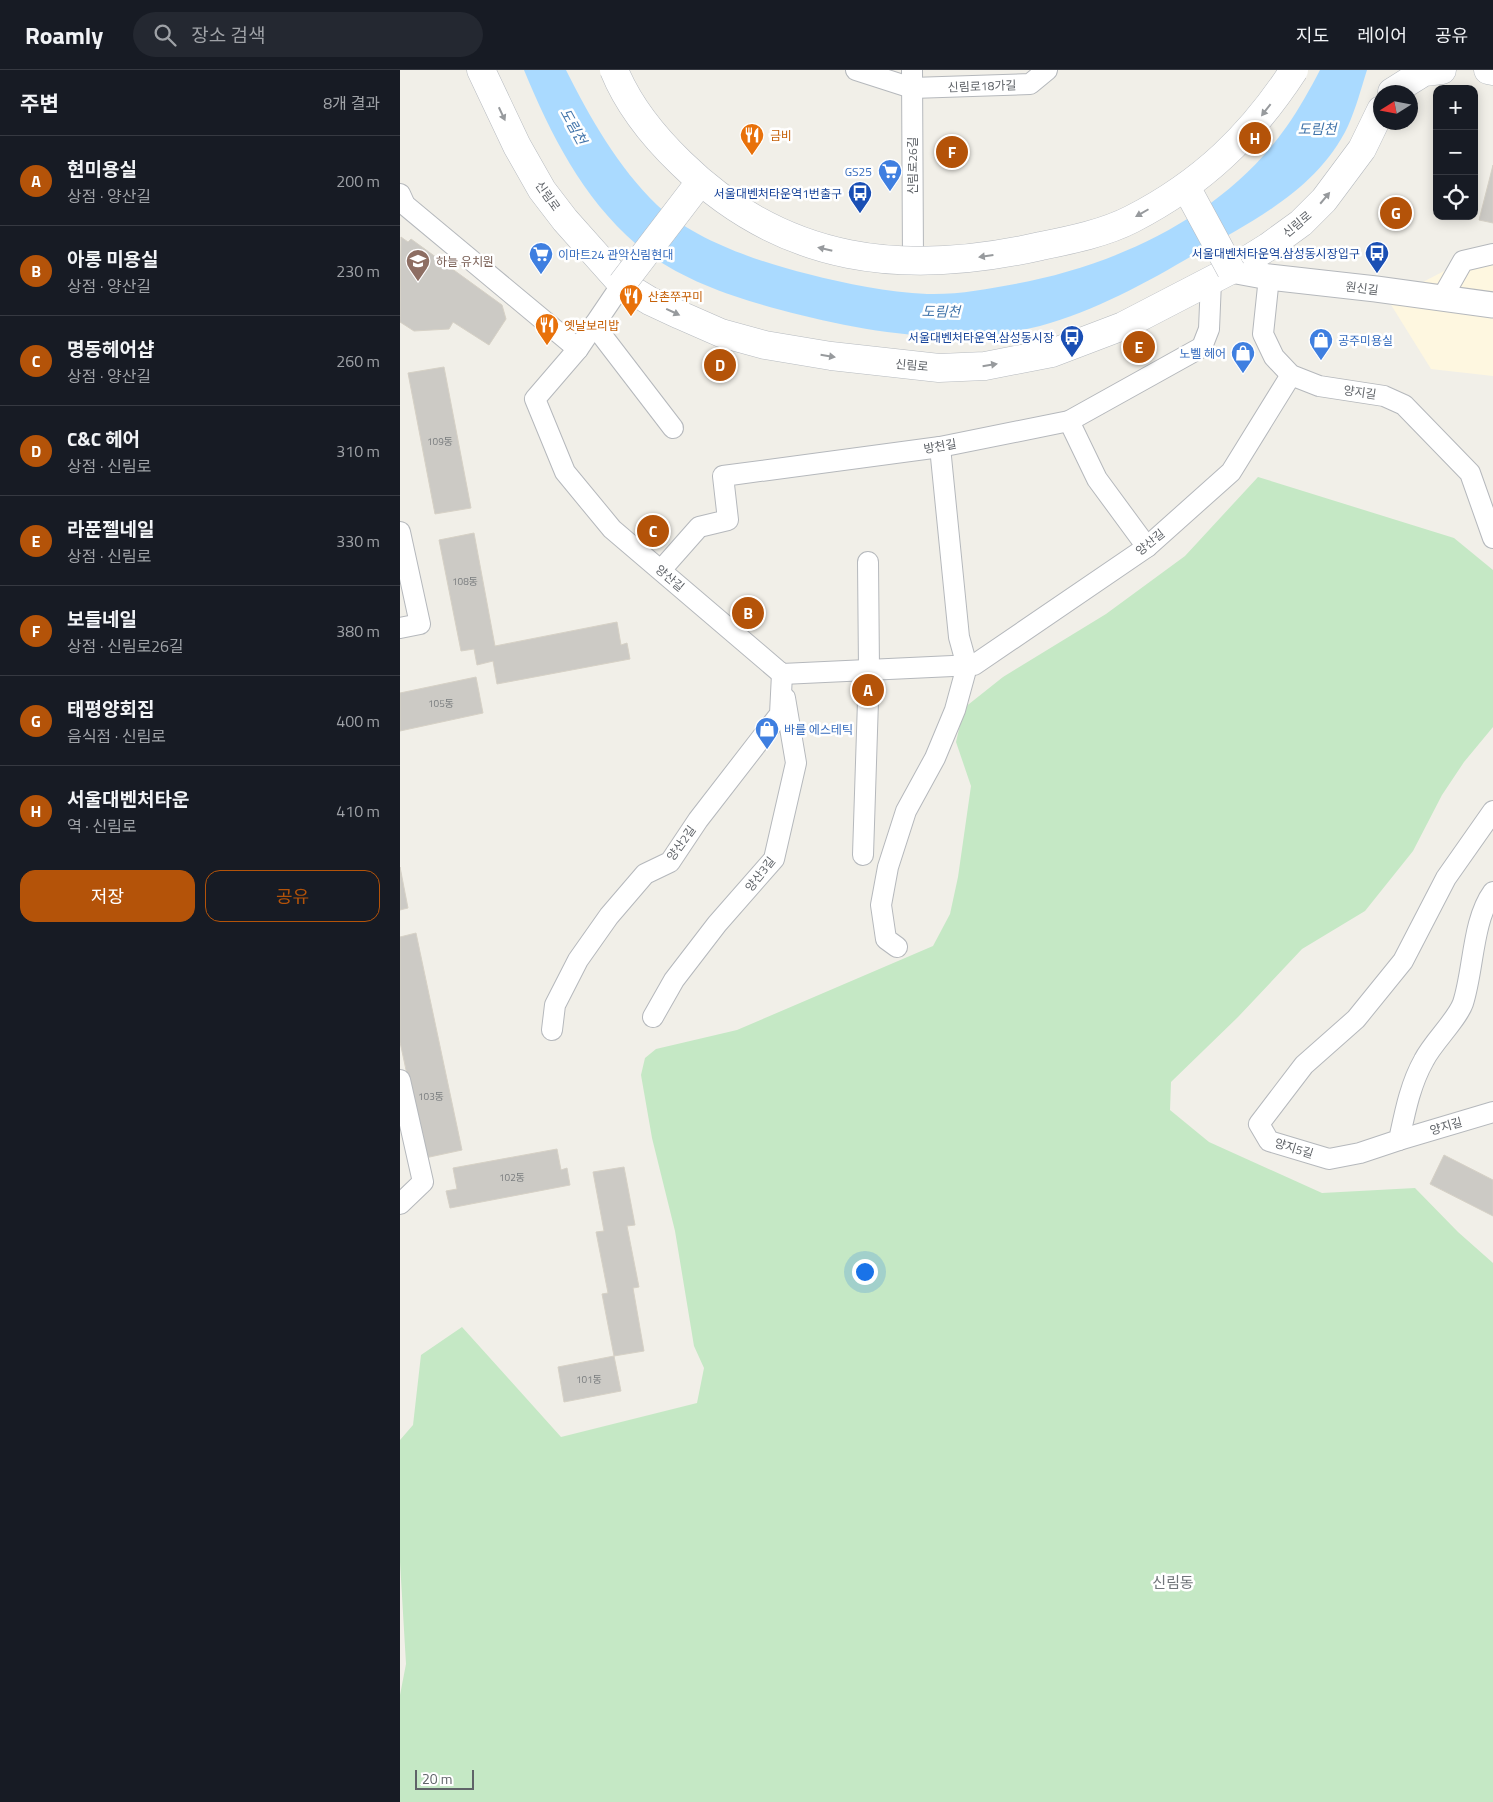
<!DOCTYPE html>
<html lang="ko">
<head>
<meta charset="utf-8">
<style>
	body { margin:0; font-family:"Titillium Web","Noto Sans KR",sans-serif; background:#242831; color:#f1f3f6 }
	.controls { position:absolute; right:15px; top:15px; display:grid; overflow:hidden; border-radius:10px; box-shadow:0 2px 12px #0003 }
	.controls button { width:45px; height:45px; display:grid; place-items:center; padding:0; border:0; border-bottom:1px solid #363941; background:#171b24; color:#f1f3f6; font:25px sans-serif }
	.compass { position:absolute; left:973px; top:15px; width:45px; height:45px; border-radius:50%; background:#171b24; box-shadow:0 2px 12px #0003; rotate:259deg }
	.scale { position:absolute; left:15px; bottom:12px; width:59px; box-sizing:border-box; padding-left:5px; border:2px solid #5f6368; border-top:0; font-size:14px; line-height:18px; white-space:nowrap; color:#5f6368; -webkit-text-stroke:4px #fff; paint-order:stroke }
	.you { position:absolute; left:464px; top:1201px; width:18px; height:18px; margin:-12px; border:4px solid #fff; border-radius:50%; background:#1a73e8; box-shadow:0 0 0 8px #1a73e833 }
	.badge { display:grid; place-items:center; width:32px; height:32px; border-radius:50%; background:#b45309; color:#fff; font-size:16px; font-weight:700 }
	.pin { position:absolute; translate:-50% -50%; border:2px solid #fff; box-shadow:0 1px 5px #0006 }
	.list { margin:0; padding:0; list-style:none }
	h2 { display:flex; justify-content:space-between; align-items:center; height:65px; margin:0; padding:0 20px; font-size:21px }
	h2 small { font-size:16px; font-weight:400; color:#9ea1a6 }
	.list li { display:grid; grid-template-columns:32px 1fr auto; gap:15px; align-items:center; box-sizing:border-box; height:90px; padding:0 20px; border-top:1px solid #363941 }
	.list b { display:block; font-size:19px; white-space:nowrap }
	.list p { margin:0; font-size:16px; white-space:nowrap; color:#9ea1a6 }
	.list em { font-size:16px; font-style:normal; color:#9ea1a6 }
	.actions { display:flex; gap:10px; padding:15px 20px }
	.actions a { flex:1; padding:11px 0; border:1px solid #b45309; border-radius:15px; text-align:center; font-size:18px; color:#b45309 }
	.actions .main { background:#b45309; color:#fff }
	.icon { flex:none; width:28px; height:28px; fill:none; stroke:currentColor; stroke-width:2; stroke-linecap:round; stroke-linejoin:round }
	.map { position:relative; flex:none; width:1093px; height:1732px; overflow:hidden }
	header { display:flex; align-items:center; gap:30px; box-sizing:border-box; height:70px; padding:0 25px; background:#171b24; border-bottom:1px solid #363941 }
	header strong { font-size:24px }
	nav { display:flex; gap:28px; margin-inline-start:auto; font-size:18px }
	.search { width:350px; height:45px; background:#242831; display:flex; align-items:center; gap:12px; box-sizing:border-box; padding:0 18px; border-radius:28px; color:#9ea1a6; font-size:19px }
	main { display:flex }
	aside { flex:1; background:#171b24 }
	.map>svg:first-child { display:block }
	.commercial { fill:#fef7e0 }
	.green { fill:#c5e8c5 }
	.water { fill:#aadaff }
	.building { fill:#cccac5; stroke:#d6d1c6 }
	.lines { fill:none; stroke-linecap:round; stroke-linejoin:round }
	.minor-casing { stroke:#b5b8bc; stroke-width:22 }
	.tertiary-casing { stroke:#b5b8bc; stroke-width:27 }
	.secondary-casing { stroke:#b6babf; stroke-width:29 }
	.minor { stroke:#fff; stroke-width:20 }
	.tertiary { stroke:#fff; stroke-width:25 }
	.secondary { stroke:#fff; stroke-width:28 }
	.secondary-bridge-casing { stroke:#b6babf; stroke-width:29; stroke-linecap:butt }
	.secondary-bridge { stroke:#fff; stroke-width:28 }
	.oneway { fill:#979a9d }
	.labels { text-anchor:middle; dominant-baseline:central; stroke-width:5; stroke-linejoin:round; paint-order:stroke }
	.number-label { font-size:10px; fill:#7a7d7f }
	.street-label { font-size:12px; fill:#5f6368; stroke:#fff }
	.food-label { font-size:12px; fill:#c56008; stroke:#fff; text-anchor:start }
	.shop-label { font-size:12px; fill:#366cbe; stroke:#fff; text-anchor:start }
	.transit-label { font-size:12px; fill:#164399; stroke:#fff; text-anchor:end }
	.education-label { font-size:12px; fill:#785e54; stroke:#fff; text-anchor:start }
	.water-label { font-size:14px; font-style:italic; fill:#4174aa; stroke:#fff }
	.quarter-label { font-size:15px; fill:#70757a; stroke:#fff }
</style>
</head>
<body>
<header>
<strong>Roamly</strong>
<div class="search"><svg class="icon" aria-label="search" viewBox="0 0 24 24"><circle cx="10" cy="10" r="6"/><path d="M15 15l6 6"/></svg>장소 검색</div>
<nav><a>지도</a><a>레이어</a><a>공유</a></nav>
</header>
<main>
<aside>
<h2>주변<small>8개 결과</small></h2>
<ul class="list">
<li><span class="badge">A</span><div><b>현미용실</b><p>상점 · 양산길</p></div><em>200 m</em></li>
<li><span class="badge">B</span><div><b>아롱 미용실</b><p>상점 · 양산길</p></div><em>230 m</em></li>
<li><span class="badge">C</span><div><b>명동헤어샵</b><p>상점 · 양산길</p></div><em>260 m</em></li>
<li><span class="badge">D</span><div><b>C&amp;C 헤어</b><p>상점 · 신림로</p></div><em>310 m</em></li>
<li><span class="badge">E</span><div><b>라푼젤네일</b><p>상점 · 신림로</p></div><em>330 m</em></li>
<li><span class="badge">F</span><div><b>보들네일</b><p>상점 · 신림로26길</p></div><em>380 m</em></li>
<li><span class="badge">G</span><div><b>태평양회집</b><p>음식점 · 신림로</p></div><em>400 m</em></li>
<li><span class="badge">H</span><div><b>서울대벤처타운</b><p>역 · 신림로</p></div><em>410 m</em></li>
</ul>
<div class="actions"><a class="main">저장</a><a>공유</a></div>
</aside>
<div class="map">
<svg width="1093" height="1732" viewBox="0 0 1093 1732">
	<rect width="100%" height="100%" fill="#f1efe8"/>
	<polygon class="commercial" points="1093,186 1093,306 1031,299 988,230 1050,198"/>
	<polygon class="green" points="858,407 1054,468 1093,500 1093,657 1064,692 1042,725 1013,781 965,841 902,879 838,947 771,1012 770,1040 809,1072 922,1123 1015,1118 1058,1162 1093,1193 1093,1732 0,1732 0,1625 6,1594 0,1492 0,1370 13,1355 21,1285 62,1257 161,1367 297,1333 304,1298 294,1276 275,1161 252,1068 241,1005 245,988 256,979 337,960 533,876 550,844 558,807 571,716 556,672 564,638 603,607 706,544 785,486"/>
	<path class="water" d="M124,0H166C190,48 218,97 257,135C294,170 359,192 408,204C447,214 487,222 527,224C557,225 587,219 615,214C718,195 825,145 887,56C899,39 910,19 920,0H967C961,19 956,38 948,56C918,119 853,151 795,184C746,213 695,241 640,256C556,278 463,262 381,240C329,226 278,209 236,174C182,127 151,65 124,0Z"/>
	<g class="building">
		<polygon points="1093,95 1093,153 1079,150"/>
		<polygon points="1,167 8,172 11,169 102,235 106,249 89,275 53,252 49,259 14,261 0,252"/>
		<polygon points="44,297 71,438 35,444 8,303"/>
		<polygon points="74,463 95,576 217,552 221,575 227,573 230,589 97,614 93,591 77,595 74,579 61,581 39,470"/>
		<polygon points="76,607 83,643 0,661 0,623"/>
		<polygon points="0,797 8,838 0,840"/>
		<polygon points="16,863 62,1080 25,1088 0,972 0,867"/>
		<polygon points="157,1079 161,1100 167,1098 170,1115 50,1138 46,1121 57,1119 53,1098"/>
		<polygon points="1044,1085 1093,1110 1093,1146 1030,1114"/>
		<polygon points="224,1097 235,1155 227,1156 239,1217 233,1218 244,1281 214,1286 202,1224 208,1223 196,1162 204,1161 193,1102"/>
		<polygon points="214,1286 221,1321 164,1332 158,1297"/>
	</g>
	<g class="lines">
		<g class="minor-casing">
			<g id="minor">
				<polyline points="456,0 512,18 630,14 647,0"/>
				<polyline points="512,0 513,191"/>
				<polyline points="0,124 5,135 178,279"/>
				<polyline points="869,207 863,264 874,287 891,305 919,316 984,326 1004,335 1070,403 1093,468"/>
				<polyline points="222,214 178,279 135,329 165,402 212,459 382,604 574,595 747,477 831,402 891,305"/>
				<polyline points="1042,228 1063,191 1093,184"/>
				<polyline points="194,255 273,358"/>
				<polyline points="669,351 697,409 747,477"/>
				<polyline points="0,462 20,554 0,558"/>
				<polyline points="261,500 299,457 328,450 323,406 540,377 669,351 802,277 809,259 811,211"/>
				<path d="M1093,741L1046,808L1003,891L956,949L904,995L859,1054L869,1071L929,1089L960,1083L999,1070C1005,1042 1010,1015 1024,990C1033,972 1057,950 1063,933C1074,899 1072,851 1093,822"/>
				<polyline points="463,785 469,600 468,492"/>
				<polyline points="497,877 486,869 481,835 488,797 506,741 535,688 555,640 567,596 559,567 540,377"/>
				<polyline points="253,947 274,910 317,854 374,789 396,693 385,628"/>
				<polyline points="152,960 155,935 178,890 209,846 245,804 270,792 298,750 380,644 382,604"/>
				<polyline points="0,1010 23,1112 0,1134"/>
				<polyline points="999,1070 1093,1042"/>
			</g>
		</g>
		<g class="tertiary-casing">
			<polyline id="tertiary" points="831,200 869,207 976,219 1093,235"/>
		</g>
		<g class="secondary-casing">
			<g id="secondary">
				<polyline points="81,0 117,76 142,120 165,150 222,214 250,231 280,245 321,263 365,275 431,286 539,298 585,296 652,283 723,256 831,200 868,177 901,153 924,130 962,79 981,40"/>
				<polyline points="1088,0 1093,1"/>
				<polyline points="992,22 1024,2 1042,0"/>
			</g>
		</g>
		<use href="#minor" class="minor"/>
		<use href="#tertiary" class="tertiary"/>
		<use href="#secondary" class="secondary"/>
		<g class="secondary-bridge-casing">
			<g id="secondary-bridge">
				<path d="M214,0C229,37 253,66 281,93C384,194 505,207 641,176C671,170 705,163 732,149C802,113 851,66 894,0"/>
				<polyline points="786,117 831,200"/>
				<polyline points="222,214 300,112"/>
			</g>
		</g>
		<use href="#secondary-bridge" class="secondary-bridge"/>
	</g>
	<defs><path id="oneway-solid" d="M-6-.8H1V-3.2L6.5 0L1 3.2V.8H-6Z" transform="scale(1.25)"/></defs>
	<g class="oneway">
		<use href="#oneway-solid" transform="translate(866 40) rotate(128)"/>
		<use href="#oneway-solid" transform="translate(102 44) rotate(65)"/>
		<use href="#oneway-solid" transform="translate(925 128) rotate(-50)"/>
		<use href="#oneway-solid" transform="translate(742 143) rotate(150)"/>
		<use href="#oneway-solid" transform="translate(425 179) rotate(-167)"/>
		<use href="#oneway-solid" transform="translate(586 186) rotate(172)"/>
		<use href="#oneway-solid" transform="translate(273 242) rotate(25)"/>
		<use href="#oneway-solid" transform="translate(428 286) rotate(9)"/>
		<use href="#oneway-solid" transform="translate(590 295) rotate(-9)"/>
	</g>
	<defs>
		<g id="restaurant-pin" transform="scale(1.25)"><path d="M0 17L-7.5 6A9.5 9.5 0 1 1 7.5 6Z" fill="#e8710a" stroke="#fff"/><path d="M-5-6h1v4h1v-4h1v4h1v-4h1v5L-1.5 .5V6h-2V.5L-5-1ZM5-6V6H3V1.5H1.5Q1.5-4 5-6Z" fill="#fff"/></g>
		<g id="supermarket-pin" transform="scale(1.25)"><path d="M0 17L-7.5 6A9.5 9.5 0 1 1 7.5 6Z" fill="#3f7fe0" stroke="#fff"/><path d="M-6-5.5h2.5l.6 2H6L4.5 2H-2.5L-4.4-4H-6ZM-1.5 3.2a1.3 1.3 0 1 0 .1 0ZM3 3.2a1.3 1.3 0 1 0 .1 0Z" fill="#fff"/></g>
		<g id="bus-pin" transform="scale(1.25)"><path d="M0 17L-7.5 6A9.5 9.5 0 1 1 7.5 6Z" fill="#1a4fb4" stroke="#fff"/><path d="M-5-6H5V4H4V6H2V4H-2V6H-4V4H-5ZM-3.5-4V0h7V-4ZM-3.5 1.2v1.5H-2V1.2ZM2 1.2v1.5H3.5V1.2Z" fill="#fff"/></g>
		<g id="school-pin" transform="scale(1.25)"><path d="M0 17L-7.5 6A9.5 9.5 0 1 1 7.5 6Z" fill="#8d6e63" stroke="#fff"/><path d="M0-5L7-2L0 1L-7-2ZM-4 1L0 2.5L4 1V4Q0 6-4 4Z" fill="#fff"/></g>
		<g id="shop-pin" transform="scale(1.25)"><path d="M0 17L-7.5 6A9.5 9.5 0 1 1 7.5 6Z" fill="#3f7fe0" stroke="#fff"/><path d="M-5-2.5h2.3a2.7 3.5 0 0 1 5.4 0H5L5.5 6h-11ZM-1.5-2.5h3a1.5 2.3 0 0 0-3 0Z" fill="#fff"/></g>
	</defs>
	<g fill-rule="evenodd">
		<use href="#restaurant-pin" x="352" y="65"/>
		<use href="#supermarket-pin" x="490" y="101"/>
		<use href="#bus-pin" x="460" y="123"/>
		<use href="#bus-pin" x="977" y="183"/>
		<use href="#supermarket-pin" x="141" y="184"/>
		<use href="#school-pin" x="18" y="191"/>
		<use href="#restaurant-pin" x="231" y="226"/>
		<use href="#restaurant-pin" x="147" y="255"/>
		<use href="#bus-pin" x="672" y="267"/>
		<use href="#shop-pin" x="921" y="270"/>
		<use href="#shop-pin" x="843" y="283"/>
		<use href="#shop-pin" x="367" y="659"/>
	</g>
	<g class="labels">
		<g class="number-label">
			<text x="40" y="371">109동</text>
			<text x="65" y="511">108동</text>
			<text x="41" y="633">105동</text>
			<text x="31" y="1026">103동</text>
			<text x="112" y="1107">102동</text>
			<text x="189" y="1309">101동</text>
		</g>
		<g class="street-label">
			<text transform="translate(582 16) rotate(-2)">신림로18가길</text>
			<text transform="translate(512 96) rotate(-90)">신림로26길</text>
			<text transform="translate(148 126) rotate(55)">신림로</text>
			<text transform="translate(897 154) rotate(-40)">신림로</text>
			<text transform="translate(962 218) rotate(7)">원신길</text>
			<text transform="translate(512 295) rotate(5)">신림로</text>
			<text transform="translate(960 322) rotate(8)">양지길</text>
			<text transform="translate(540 376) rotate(-10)">방천길</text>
			<text transform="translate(750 472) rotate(-39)">양산길</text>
			<text transform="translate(270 508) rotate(40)">양산길</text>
			<text transform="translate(281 773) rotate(-54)">양산2길</text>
			<text transform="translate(360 804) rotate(-52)">양산3길</text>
			<text transform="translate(1046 1056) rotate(-16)">양지길</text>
			<text transform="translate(894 1078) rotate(17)">양지5길</text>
		</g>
		<g class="food-label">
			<text x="370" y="65">금비</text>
			<text x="248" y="226">산촌쭈꾸미</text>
			<text x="164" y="255">옛날보리밥</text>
		</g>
		<g class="shop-label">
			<text x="472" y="101" text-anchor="end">GS25</text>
			<text x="158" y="184">이마트24 관악신림현대</text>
			<text x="938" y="270">공주미용실</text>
			<text x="826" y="283" text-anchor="end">노벨 헤어</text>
			<text x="384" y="659">바를 에스테틱</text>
		</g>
		<g class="transit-label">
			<text x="442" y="123">서울대벤처타운역1번출구</text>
			<text x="960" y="183">서울대벤처타운역.삼성동시장입구</text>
			<text x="654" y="267">서울대벤처타운역.삼성동시장</text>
		</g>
		<g class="education-label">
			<text x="36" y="191">하늘 유치원</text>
		</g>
		<g class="water-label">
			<text transform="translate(174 56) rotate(61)">도림천</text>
			<text x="917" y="58">도림천</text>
			<text transform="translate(541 241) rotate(1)">도림천</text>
		</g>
		<g class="quarter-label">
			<text x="773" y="1512">신림동</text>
		</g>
	</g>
</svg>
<div class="controls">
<button>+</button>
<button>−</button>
<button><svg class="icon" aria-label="locate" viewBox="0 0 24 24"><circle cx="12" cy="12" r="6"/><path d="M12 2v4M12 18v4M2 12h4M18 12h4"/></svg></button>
</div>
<svg class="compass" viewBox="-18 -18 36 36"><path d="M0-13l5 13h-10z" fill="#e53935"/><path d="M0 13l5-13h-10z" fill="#9ea1a6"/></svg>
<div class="scale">20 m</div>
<div class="you"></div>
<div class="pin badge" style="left:468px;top:620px">A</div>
<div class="pin badge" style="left:348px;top:543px">B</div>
<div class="pin badge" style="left:253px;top:461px">C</div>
<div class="pin badge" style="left:320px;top:295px">D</div>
<div class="pin badge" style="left:739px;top:277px">E</div>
<div class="pin badge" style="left:552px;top:82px">F</div>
<div class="pin badge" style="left:996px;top:143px">G</div>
<div class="pin badge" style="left:855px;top:68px">H</div>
</div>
</main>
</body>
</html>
